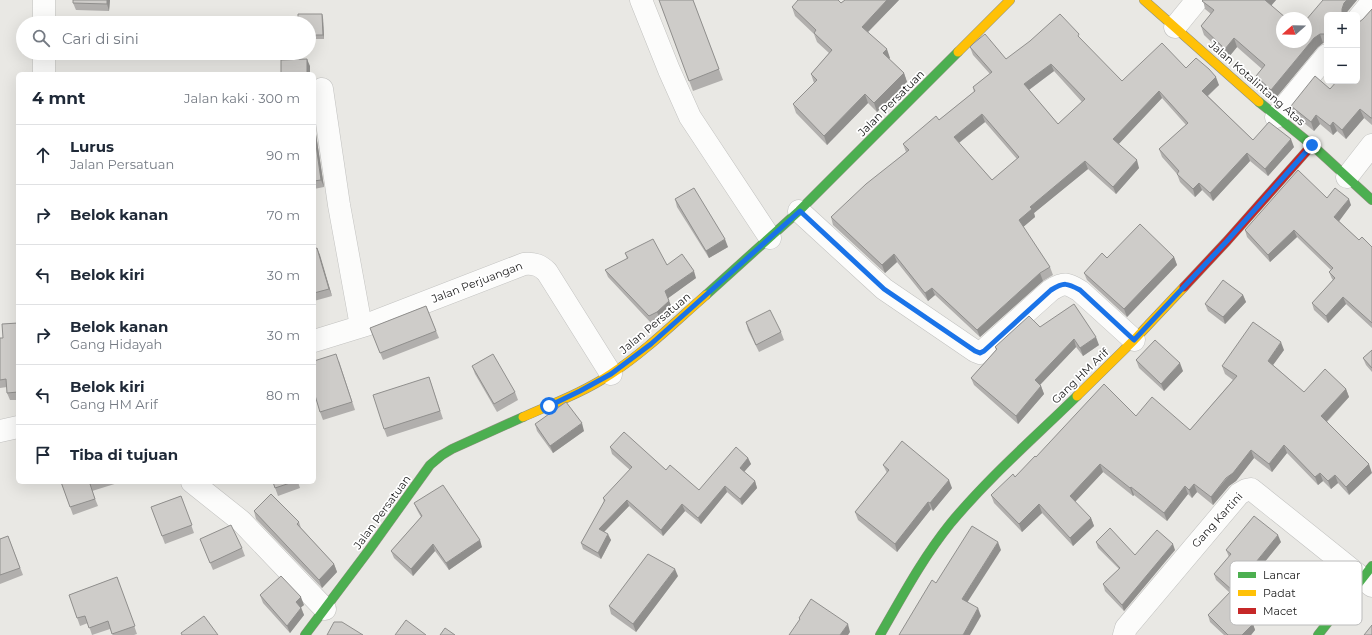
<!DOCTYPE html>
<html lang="id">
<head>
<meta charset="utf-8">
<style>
	body { margin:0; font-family:Montserrat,sans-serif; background:#f2f2f3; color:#1f2937 }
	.controls { position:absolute; right:12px; top:12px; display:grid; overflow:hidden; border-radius:6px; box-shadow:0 4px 16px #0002 }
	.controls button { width:36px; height:36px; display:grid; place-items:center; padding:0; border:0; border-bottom:1px solid #e0e1e3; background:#fff; color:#1f2937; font:20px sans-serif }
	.compass { position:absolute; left:1276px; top:12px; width:36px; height:36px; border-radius:50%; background:#fff; box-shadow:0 4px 16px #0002; rotate:250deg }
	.stop { position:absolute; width:12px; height:12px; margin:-9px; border:3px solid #1a73e8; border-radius:50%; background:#fff }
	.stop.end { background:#1a73e8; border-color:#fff; box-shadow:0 1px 4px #0008 }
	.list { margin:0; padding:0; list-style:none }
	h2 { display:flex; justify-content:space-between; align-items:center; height:52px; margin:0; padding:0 16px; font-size:17px }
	h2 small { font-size:13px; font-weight:400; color:#747a83 }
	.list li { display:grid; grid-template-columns:26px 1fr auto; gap:12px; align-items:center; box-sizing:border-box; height:60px; padding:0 16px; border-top:1px solid #e0e1e3 }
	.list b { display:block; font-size:15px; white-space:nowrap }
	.list p { margin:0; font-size:13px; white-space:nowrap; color:#747a83 }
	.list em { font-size:13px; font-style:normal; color:#747a83 }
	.icon { flex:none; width:22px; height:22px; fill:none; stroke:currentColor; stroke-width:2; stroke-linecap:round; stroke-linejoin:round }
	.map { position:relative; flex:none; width:1372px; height:635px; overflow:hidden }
	.search { position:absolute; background:#fff; box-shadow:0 4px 16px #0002; left:16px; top:16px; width:300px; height:44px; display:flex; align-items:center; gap:10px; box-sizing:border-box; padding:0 14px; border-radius:22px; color:#747a83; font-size:15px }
	.panel { position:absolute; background:#fff; box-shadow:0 4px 16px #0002; left:16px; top:72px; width:300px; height:412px; border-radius:6px }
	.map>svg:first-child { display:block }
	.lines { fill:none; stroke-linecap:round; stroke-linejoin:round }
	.street-casing { stroke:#c2c2c0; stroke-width:23 }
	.fast-casing { stroke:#8f917e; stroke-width:10 }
	.slow-casing { stroke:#8f917e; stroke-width:10 }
	.jam-casing { stroke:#8f917e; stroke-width:10 }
	.street { stroke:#fcfcfb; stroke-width:22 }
	.fast { stroke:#4caf50; stroke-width:9 }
	.slow { stroke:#ffc107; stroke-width:9 }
	.jam { stroke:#c62828; stroke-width:9 }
	.wall { fill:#b1afad; fill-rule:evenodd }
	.shaded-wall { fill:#908f8d }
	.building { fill:#ceccc9; stroke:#908f8d; fill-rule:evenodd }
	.route { stroke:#1a73e8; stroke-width:5 }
	.labels { text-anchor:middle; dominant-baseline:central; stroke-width:3.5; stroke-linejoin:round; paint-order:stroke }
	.street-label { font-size:11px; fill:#1b1b1b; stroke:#fff }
	.key { fill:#fff; stroke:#bbb; stroke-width:1 }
	.key-label { font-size:11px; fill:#1b1b1b }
</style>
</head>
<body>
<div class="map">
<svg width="1372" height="635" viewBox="0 0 1372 635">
	<rect width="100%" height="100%" fill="#e9e8e4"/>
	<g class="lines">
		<g class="street-casing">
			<g id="street">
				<polyline points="641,0 669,70 690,117 770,238"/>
				<polyline points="1357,20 1372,2"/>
				<polyline points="44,23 44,0"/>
				<polyline points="1175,27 1197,0"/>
				<polyline points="44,74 44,53"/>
				<polyline points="322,89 339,205 361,326"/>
				<polyline points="1276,117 1327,55"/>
				<polyline points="1347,177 1372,145"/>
				<path d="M799,211L884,289L975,351L980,353L983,351L1051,290C1064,282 1067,283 1080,291L1134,340"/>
				<path d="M314,341L366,325L524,264C534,263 540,265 547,272L611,374"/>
				<polyline points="0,431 18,427"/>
				<polyline points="192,482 241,521 325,609"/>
				<polyline points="1124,635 1126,628 1239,494 1246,490 1251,489 1372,586"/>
			</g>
		</g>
		<g class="fast-casing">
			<g id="fast">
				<polyline points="1259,102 1312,145 1372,200"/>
				<polyline points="706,295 799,211 958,52"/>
				<polyline points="305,635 369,550 430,465 442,455 452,449 523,417"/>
				<path d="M880,635C902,597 922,559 950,524C988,478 1034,438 1077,396"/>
				<polyline points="1318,635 1372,566"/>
			</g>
		</g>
		<g class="slow-casing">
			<g id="slow">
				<polyline points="1144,0 1259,102"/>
				<polyline points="958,52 1010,0"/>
				<polyline points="1077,396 1134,340 1184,287"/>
				<path d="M523,417C552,404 584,392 611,374C646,351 675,322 706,295"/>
			</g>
		</g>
		<g class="jam-casing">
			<polyline id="jam" points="1184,287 1227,241 1312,145"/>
		</g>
		<use href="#street" class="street"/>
		<use href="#fast" class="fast"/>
		<use href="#slow" class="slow"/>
		<use href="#jam" class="jam"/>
	</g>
	<g class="wall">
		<polygon points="110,0 109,11 76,10 73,3"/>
		<polygon points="659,0 693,0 723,80 693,91"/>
		<polygon points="845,0 899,0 868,32 890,58 889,59 904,73 907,82 877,112 868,103 827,145 796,113 793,104 814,83 811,74 829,53 817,42 814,34 795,16 792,7 841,3"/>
		<polygon points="1203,0 1276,0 1271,6 1306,42 1323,0 1357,0 1347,12 1327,15 1327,43 1323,43 1318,47 1275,99 1259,85 1256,76 1262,69 1237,47 1228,58 1204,35 1201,26 1211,14 1205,9"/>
		<polygon points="1372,9 1372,125 1364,118 1346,139 1337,131 1333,135 1320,124 1314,131 1294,115 1291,106 1330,89 1357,81 1358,23 1363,19"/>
		<polygon points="322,14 323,18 324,39 309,39 309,23"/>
		<path d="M1080,39L1122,81L1186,68L1219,85L1208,96L1253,140L1294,147L1268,176L1250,161L1213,201L1202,190L1195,197L1180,182L1177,174L1162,157L1159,149L1186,125L1162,98L1118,144L1139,168L1116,194L1088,169L1034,213L1035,217L1023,227L1050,267L1053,275L1043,281L980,337L935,295L928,301L897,262L885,273L833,225L831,217L906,152L903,144L939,120L974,92L973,87L990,74L973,55L970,47L1006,59ZM1054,71L1082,102L1058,124L1029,90ZM985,122L1017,159L992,180L959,143Z"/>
		<polygon points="314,121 324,187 314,189"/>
		<polygon points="1327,198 1351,205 1339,221 1359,240 1372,247 1372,328 1346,304 1328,323 1314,310 1312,303 1333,280 1332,279 1329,272 1331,270 1297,237 1270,262 1247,237 1245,230"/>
		<polygon points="675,199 728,247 709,258 677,207"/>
		<polygon points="317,248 332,296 314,301 314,249"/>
		<polygon points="625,253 667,265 696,278 668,298 672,308 660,319 651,323 608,277 605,270 627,259"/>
		<polygon points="1174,257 1177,265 1127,317 1087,280 1084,273 1107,258"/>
		<polygon points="1243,295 1246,302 1225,324 1208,311 1205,304"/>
		<polygon points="426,306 439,338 383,360 370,328"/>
		<polygon points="746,322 781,332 784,340 759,352 748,330"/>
		<polygon points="18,323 18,400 10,400 7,393 7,387 0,388 0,338 3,338"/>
		<polygon points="1040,327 1099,345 1083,356 1076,347 1040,385 1041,386 1044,394 1018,424 974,385 971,378 996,350 995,347"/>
		<polygon points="1284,350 1273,365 1304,392 1346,389 1349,397 1327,422 1349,495 1338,483 1331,489 1323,481 1318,485 1287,453 1272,472 1254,458 1236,481 1229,486 1213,505 1197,492 1192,498 1188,494 1167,521 1134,495 1133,496 1103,472 1075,502 1091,518 1094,526 1073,546 1042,513 1022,532 994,503 991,495 1015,477 1036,457 1136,416 1190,430 1233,380 1225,374 1222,366"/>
		<polygon points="1372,350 1372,372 1366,365 1363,358"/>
		<polygon points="1136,360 1183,371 1164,391 1139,368"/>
		<polygon points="339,361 355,410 323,420 320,412"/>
		<polygon points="472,366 515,392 518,400 497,412 475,374"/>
		<polygon points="429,377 443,419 387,437 384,429"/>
		<polygon points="535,424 584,431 553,453 537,431"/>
		<polygon points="610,447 666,470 699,490 748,458 751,464 744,472 755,481 757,488 742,505 727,492 701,524 685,511 663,536 629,506 604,532 611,540 601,559 583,549 581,543 604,502 603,498 630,470 612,454"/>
		<polygon points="883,465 952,488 933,511 931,509 897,552 858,520 855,512 887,473"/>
		<polygon points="61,482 121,482 92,491 98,506 73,515"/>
		<polygon points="273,482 298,482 300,488 278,496"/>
		<polygon points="181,496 194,533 165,544 151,507"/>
		<polygon points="414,503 482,547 449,570 435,551 413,576 394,558 391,551 421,517 417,510"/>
		<polygon points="254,511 299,522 301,528 334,564 337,572 322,588 256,519"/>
		<polygon points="8,536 23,575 0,584 0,539"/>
		<polygon points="200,539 242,548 245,556 213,570"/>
		<polygon points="1096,542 1135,555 1175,550 1124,611 1105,591 1103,584 1119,569 1098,548"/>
		<polygon points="1281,542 1257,571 1269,580 1272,587 1266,596 1269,603 1253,624 1255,630 1251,635 1224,635 1210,622 1208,615 1230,593 1216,580 1214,574 1229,557 1226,550"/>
		<polygon points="678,576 636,632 611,614 609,606"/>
		<polygon points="117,577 137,634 134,635 113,635 110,629 92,635 88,623 80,626 69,595"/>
		<polygon points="260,595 304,605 301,607 304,615 290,633 263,603"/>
	</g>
	<g class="shaded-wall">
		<polygon points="107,0 110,0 109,11 107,4"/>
		<polygon points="887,0 899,0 865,35 862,27"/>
		<polygon points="1265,0 1276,0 1268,9"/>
		<polygon points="1347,0 1357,0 1347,12 1346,15 1342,15 1342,9 1344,3"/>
		<polygon points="322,14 323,18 324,39 323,35"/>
		<polygon points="1320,34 1323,43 1318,47 1275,99 1271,90 1314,38"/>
		<polygon points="1234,38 1237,47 1228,58 1225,49"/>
		<polygon points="887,49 890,58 886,62 883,53"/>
		<polygon points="307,59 310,66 310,74 307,74"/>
		<polygon points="1051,64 1054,71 1026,92 1024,84"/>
		<polygon points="904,73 907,82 877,112 874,103"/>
		<polygon points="1216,77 1219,85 1205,98 1202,91"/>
		<polygon points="1159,91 1162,98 1116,147 1113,139"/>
		<polygon points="865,94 868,103 827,145 824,136"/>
		<polygon points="1360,109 1364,118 1346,139 1342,130"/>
		<polygon points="982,114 985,122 956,145 954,137"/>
		<polygon points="1316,115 1320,124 1314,131 1311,122"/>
		<polygon points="314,121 324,187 321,180 314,131"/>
		<polygon points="1333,122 1337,131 1333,135 1330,126"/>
		<polygon points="1291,139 1294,147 1268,176 1265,169"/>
		<polygon points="1247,153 1250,161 1213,201 1210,193"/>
		<polygon points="1137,160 1139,168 1116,194 1113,187"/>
		<polygon points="1085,161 1088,169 1034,213 1035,217 1022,228 1019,220 1030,207"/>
		<polygon points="1199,183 1202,190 1195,197 1193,189"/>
		<polygon points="1349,199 1351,205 1337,224 1334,217"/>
		<polygon points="1294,230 1297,237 1270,262 1268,255"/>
		<polygon points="725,239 728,247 709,258 706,251"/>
		<polygon points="317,248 320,255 332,296 329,289"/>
		<polygon points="894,254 897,262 885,273 882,265"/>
		<polygon points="1174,257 1177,265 1127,317 1124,309"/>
		<polygon points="694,271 696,278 667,299 665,291"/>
		<polygon points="1040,273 1043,281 980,337 977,330"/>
		<polygon points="932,288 935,295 928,301 925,293"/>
		<polygon points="1243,295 1246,302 1225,324 1223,317"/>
		<polygon points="1343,297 1346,304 1328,323 1326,316"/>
		<polygon points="669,301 672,308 660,319 657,312"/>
		<polygon points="1096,337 1099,345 1083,356 1080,348"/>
		<polygon points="1074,339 1076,347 1037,388 1035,380"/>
		<polygon points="1281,342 1284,350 1270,369 1268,361"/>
		<polygon points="1180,363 1183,371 1164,391 1161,384"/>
		<polygon points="1041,386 1044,394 1018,424 1016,416"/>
		<polygon points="1346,389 1349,397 1324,424 1321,416"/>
		<polygon points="582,423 584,431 553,453 550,446"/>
		<polygon points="1284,445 1287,453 1272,472 1269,464"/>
		<polygon points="1251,450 1254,458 1236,481 1229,486 1213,505 1211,497"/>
		<polygon points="748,458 751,464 742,474 740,468"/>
		<polygon points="1100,464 1103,472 1073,504 1070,496"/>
		<polygon points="1369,464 1372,473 1349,495 1346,487"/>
		<polygon points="1320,473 1323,481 1318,485 1315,477"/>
		<polygon points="1335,475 1338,483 1331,489 1328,481"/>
		<polygon points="949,480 952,488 933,511 930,503"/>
		<polygon points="755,481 757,488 742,505 740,499"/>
		<polygon points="1194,484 1197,492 1192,498 1189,490"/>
		<polygon points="725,486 727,492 701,524 698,518"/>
		<polygon points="1185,486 1188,494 1167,521 1164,513"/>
		<polygon points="1131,487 1134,495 1133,496 1130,488"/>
		<polygon points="627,500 629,506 601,535 599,529"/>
		<polygon points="928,502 931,509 897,552 895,544"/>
		<polygon points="682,504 685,511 663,536 661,530"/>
		<polygon points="1039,504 1042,513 1022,532 1019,524"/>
		<polygon points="1091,518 1094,526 1073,546 1070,538"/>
		<polygon points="608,534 611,540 601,559 598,553"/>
		<polygon points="1278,535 1281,542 1255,574 1252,567"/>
		<polygon points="480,540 482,547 449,570 446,563"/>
		<polygon points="998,542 1001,550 965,606 962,599"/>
		<polygon points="433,544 435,551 413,576 411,569"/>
		<polygon points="1173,544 1175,550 1124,611 1122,605"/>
		<polygon points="334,564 337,572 322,588 319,580"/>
		<polygon points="675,569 678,576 636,632 633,624"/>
		<polygon points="1269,580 1272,587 1264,599 1261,592"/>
		<polygon points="1267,596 1269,603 1253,624 1255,630 1251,635 1242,635 1249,620"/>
		<polygon points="301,597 304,605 299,609 296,602"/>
		<polygon points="301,608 304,615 290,633 287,626"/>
		<polygon points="978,608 981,616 970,635 963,635"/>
		<polygon points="848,624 850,632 848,635 840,635"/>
	</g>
	<g class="building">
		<polygon points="73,0 107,0 107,4 73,3"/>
		<polygon points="659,0 693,0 719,69 689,81"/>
		<polygon points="798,0 838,0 841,3 845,0 887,0 862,27 887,49 883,53 904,73 874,103 865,94 824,136 793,104 817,80 811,74 832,50 814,33 816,30 792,7"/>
		<polygon points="1203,0 1265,0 1286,18 1282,18 1282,42 1306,42 1306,20 1323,0 1347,0 1344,3 1342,9 1342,15 1327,15 1327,34 1320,34 1314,38 1271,90 1256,76 1265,65 1234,38 1225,49 1201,26 1214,10 1202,1"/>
		<polygon points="1372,9 1372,118 1371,118 1360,109 1342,130 1333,122 1330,126 1316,115 1311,122 1291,106 1315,76 1330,89 1337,81 1357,81 1357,23 1358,23 1363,19"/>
		<polygon points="298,14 322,14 323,35 309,35 309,23 298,23"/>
		<path d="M1060,14L1079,34L1078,36L1122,81L1162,43L1186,68L1196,58L1209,69L1216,77L1202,91L1253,140L1269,122L1291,139L1265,169L1247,153L1210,193L1199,183L1193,189L1177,174L1179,171L1159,149L1188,123L1159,91L1113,139L1137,160L1113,187L1085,161L1030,207L1032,209L1019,220L1050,267L1040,273L977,330L932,288L925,293L894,254L882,265L831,217L866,184L909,150L903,144L936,116L939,120L975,91L973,87L992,72L970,47L974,43L985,34L1006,59L1030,41ZM1051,64L1085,99L1058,124L1024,84ZM982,114L1019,157L992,180L954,137Z"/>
		<polygon points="307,59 307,74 281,74 281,60"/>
		<polygon points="314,131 321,180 314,181"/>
		<polygon points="1298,170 1327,198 1335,188 1349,199 1334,217 1359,240 1362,237 1372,247 1372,323 1343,297 1326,316 1312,303 1335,278 1329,272 1333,268 1294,230 1268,255 1245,230"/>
		<polygon points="694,188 725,239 706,251 675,199"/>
		<polygon points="1140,224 1174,257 1124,309 1084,273 1102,253 1107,258"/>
		<polygon points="653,239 667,265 682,254 694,271 665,291 669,301 657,312 649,316 605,270 628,258 625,253"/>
		<polygon points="317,248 329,289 314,293 314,249"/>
		<polygon points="1223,280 1243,295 1223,317 1205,304"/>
		<polygon points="1074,304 1096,337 1080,348 1074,339 1035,380 1041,386 1016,416 971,378 997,349 995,347 1029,316 1040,327"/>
		<polygon points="426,306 436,331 380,353 370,328"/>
		<polygon points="770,310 781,332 756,345 746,322"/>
		<polygon points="1253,322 1281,342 1268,361 1304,392 1325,369 1346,389 1321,416 1369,464 1346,487 1335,475 1328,481 1320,473 1315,477 1284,445 1269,464 1251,450 1233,473 1226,478 1211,497 1194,484 1189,490 1185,486 1164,513 1131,487 1130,488 1100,464 1070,496 1091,518 1070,538 1039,504 1019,524 991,495 1013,474 1015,477 1035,456 1036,457 1104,384 1136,416 1152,397 1190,430 1237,376 1222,366"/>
		<polygon points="18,323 18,392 7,393 6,379 0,380 0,338 3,338 2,324"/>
		<polygon points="1155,340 1180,363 1161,384 1136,360"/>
		<polygon points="1372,350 1372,368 1363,358"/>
		<polygon points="336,354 352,402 320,412 314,392 314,361"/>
		<polygon points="493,354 515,392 494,404 472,366"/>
		<polygon points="429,377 440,411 384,429 373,395"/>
		<polygon points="566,402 582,423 550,446 535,424"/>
		<polygon points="624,432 666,470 670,465 699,490 736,447 748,458 740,468 755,481 740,499 725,486 698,518 682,504 661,530 627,500 599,529 608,534 598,553 581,543 605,500 603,498 632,467 610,447"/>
		<polygon points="902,441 949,480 930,503 928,502 895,544 855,512 889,470 883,465"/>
		<polygon points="61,482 96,482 90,484 95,499 70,507"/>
		<polygon points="273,482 293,482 275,488"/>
		<polygon points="443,485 480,540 446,563 433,544 411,569 391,551 422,516 414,503"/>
		<polygon points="271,494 299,522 297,524 334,564 319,580 254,511"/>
		<polygon points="181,496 192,525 162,536 151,507"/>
		<polygon points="1254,516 1278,535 1252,567 1269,580 1261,592 1267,596 1249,620 1253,624 1242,635 1228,635 1208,615 1232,590 1214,574 1231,554 1226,550"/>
		<polygon points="231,525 242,548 210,563 200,539"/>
		<polygon points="972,526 998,542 962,599 978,608 963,635 899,635 932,580 936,583"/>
		<polygon points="1110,528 1135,555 1157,530 1173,544 1122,605 1103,584 1120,568 1096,542"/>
		<polygon points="8,536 20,568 0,575 0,539"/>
		<polygon points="648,554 675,569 633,624 609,606"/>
		<polygon points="281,576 301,597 296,602 301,608 287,626 260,595"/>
		<polygon points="117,577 135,626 112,634 108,621 89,628 85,616 77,618 69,595"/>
		<polygon points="811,599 848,624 840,635 789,635 800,619 799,618"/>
		<polygon points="204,616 218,635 182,635 181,633"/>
		<polygon points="406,620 426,635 395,635"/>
		<polygon points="334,622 342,622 363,635 327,635"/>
		<polygon points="1372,625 1372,635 1364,635"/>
		<polygon points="445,628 455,635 440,635"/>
	</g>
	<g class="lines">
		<path class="route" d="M549,406L580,391L611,374L651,344L800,211L884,289L975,351L980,353L984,351L1051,290C1064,282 1067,283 1080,290L1134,340L1227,241L1312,145"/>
	</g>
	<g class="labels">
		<g class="street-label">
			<text transform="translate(1257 83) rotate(41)">Jalan Kotalintang Atas</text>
			<text transform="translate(891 103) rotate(-45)">Jalan Persatuan</text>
			<text transform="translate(477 282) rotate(-21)">Jalan Perjuangan</text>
			<text transform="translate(655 323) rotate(-40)">Jalan Persatuan</text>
			<text transform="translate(1080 376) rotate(-44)">Gang HM Arif</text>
			<text transform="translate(382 512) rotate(-54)">Jalan Persatuan</text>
			<text transform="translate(1217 520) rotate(-48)">Gang Kartini</text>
		</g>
	</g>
	<rect x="1230" y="561" width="132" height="64" rx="6" class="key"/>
	<rect x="1238" y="572" width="18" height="6" fill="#4caf50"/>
	<rect x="1238" y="590" width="18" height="6" fill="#ffc107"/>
	<rect x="1238" y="608" width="18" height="6" fill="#c62828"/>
	<g class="key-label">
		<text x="1263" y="579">Lancar</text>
		<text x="1263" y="597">Padat</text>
		<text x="1263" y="615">Macet</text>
	</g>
</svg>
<div class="controls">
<button>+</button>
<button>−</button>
</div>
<svg class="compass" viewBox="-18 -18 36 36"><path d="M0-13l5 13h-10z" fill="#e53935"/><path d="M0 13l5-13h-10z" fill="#747a83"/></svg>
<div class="stop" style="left:549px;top:406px"></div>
<div class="stop end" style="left:1312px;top:145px"></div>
<div class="search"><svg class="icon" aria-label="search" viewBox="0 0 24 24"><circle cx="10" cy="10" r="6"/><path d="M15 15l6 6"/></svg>Cari di sini</div>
<section class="panel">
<h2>4 mnt<small>Jalan kaki · 300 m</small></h2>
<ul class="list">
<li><svg class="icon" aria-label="ahead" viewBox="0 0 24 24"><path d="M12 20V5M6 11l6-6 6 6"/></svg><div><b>Lurus</b><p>Jalan Persatuan</p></div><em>90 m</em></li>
<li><svg class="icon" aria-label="right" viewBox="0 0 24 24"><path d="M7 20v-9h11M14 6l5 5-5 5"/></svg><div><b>Belok kanan</b></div><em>70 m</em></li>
<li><svg class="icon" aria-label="left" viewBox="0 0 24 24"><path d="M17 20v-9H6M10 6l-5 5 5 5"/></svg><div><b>Belok kiri</b></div><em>30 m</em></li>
<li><svg class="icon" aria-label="right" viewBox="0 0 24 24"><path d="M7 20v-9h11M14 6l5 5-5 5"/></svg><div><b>Belok kanan</b><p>Gang Hidayah</p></div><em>30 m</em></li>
<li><svg class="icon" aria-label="left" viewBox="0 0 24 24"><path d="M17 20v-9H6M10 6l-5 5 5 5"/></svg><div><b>Belok kiri</b><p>Gang HM Arif</p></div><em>80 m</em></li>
<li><svg class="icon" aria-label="arrive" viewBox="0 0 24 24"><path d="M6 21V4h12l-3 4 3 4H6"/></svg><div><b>Tiba di tujuan</b></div></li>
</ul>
</section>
</div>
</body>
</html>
